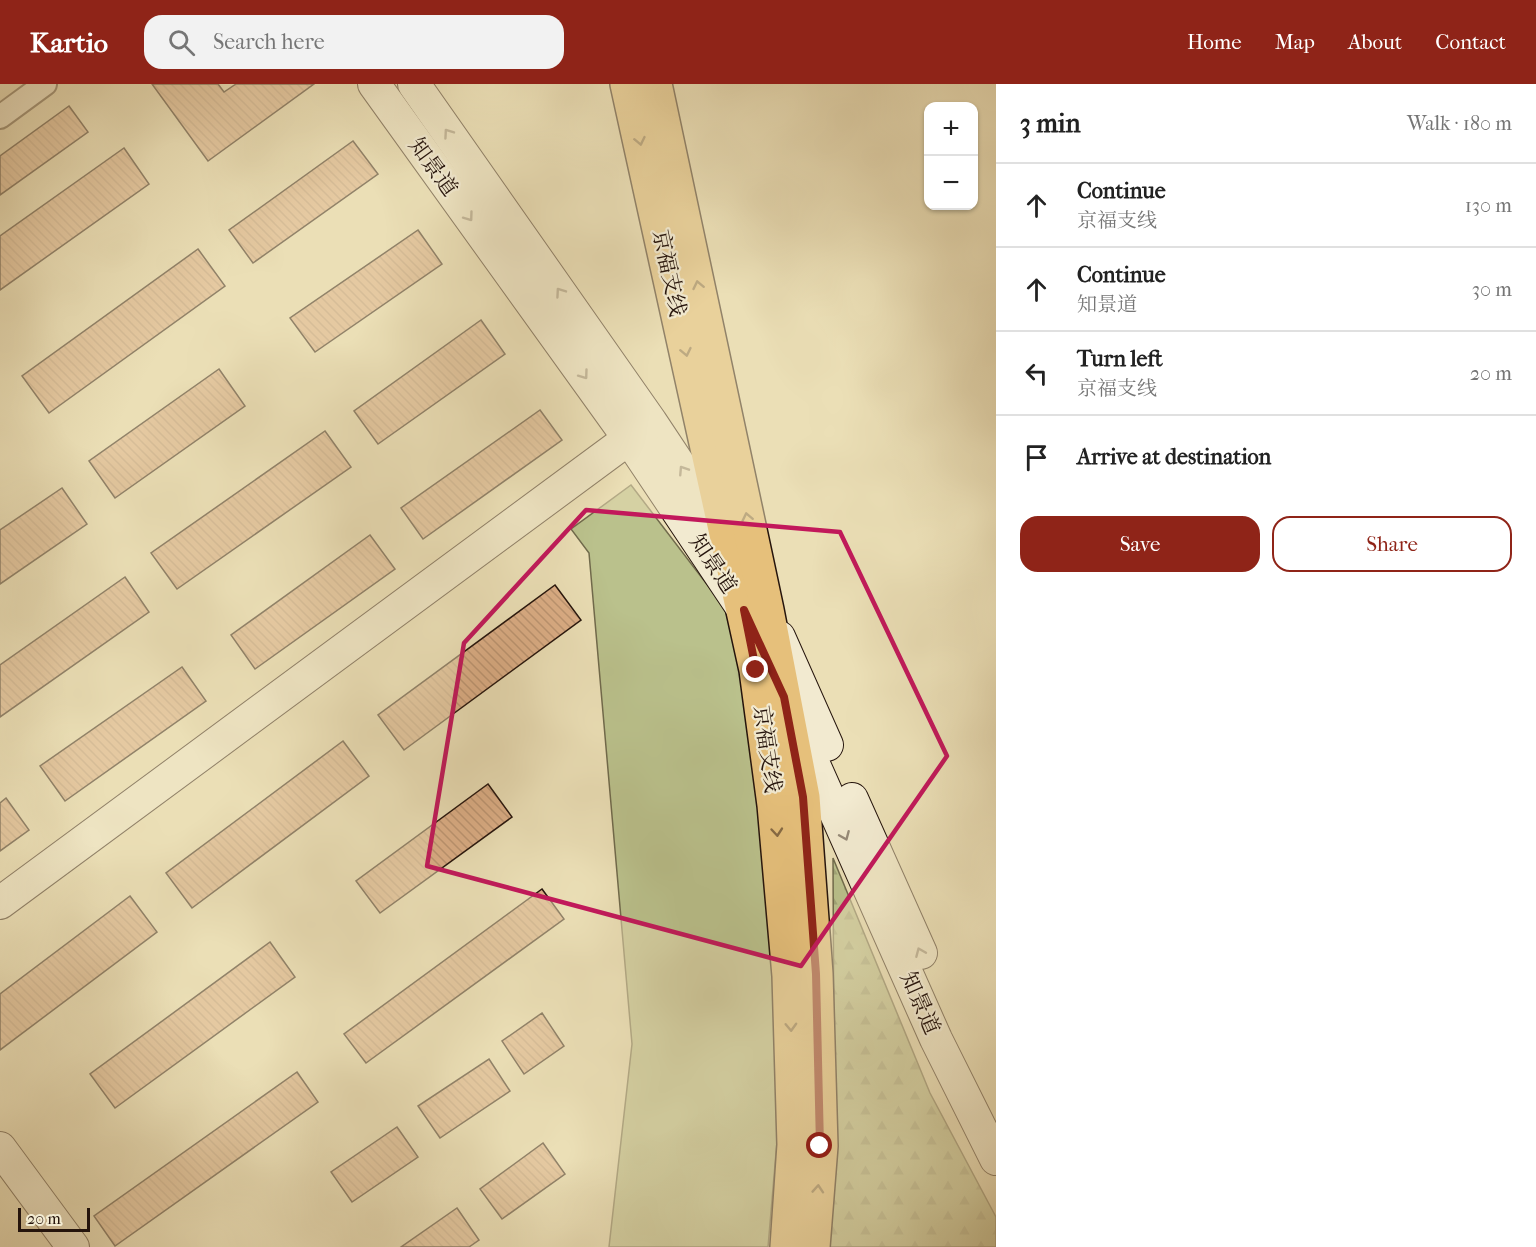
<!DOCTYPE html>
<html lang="en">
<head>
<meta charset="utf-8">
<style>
	body { margin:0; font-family:"IM FELL French Canon","Noto Serif SC",serif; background:#f2f2f2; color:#222 }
	.controls { position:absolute; right:18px; top:18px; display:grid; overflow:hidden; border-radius:12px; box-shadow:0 2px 4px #0004 }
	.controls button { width:54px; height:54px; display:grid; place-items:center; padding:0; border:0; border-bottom:2px solid #e0e0e0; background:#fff; color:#222; font:30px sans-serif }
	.scale { position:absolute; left:18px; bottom:15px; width:72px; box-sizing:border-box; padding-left:6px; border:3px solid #25140c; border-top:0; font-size:16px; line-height:21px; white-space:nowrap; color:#25140c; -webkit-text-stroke:4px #f2ead0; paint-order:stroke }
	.stop { position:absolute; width:18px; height:18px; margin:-14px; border:4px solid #8f2418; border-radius:50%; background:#fff }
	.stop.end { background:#8f2418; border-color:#fff; box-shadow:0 2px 6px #0008 }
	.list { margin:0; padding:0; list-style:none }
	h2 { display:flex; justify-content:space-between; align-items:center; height:78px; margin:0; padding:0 24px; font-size:26px }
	h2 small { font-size:20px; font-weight:400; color:#767676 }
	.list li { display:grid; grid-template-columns:39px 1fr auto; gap:18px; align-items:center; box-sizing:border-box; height:84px; padding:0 24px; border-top:2px solid #e0e0e0 }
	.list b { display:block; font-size:22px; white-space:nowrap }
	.list p { margin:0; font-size:20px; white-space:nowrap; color:#767676 }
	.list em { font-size:20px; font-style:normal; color:#767676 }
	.actions { display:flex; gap:12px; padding:18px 24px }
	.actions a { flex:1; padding:14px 0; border:2px solid #8f2418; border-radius:18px; text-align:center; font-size:21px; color:#8f2418 }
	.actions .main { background:#8f2418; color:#fff }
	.icon { flex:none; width:33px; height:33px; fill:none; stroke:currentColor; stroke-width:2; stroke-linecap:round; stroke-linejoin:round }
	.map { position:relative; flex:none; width:996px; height:1163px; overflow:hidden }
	header { display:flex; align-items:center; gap:36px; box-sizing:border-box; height:84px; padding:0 30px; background:#8f2418; color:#fff }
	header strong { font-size:28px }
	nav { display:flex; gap:33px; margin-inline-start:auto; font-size:21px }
	.search { width:420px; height:54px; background:#f2f2f2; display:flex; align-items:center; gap:15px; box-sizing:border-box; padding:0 21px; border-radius:18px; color:#767676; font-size:22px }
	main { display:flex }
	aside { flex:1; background:#fff }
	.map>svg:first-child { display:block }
	.green { fill:#bac18c; stroke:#706a4c; stroke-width:1.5 }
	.forest { fill:url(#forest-firs); stroke:#706a4c; stroke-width:1.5 }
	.building { fill:url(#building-back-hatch); stroke:#25140c; stroke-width:1.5 }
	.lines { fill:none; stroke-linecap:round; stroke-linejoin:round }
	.street-casing { stroke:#564736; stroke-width:26 }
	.secondary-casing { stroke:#25140c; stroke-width:34 }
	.primary-casing { stroke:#25140c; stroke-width:36 }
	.street { stroke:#f2ead0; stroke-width:22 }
	.secondary { stroke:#f2ead0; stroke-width:32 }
	.primary { stroke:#e6c07b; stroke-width:33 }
	.oneway { stroke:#968a78 }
	.oneway2 { stroke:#866a44 }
	.route { stroke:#8f2418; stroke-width:8 }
	.marked { fill:none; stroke:#c2185b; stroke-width:4.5; stroke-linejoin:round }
	.labels { text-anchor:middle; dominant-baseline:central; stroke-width:4.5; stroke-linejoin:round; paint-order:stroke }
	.street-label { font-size:22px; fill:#25140c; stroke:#f2ead0 }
</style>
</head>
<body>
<header>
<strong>Kartio</strong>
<div class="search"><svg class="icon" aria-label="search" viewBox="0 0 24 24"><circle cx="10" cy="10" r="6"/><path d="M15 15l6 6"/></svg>Search here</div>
<nav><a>Home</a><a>Map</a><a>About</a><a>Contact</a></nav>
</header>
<main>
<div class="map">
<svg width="996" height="1163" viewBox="0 0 996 1163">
	<defs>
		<pattern id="forest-firs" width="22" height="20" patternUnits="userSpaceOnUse" patternTransform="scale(1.5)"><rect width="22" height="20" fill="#bac18c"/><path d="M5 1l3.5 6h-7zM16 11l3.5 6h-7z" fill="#a0a578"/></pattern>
		<pattern id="building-back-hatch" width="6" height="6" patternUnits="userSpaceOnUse" patternTransform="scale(1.5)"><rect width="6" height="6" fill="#ddaf87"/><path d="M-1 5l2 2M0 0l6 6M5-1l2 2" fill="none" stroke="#be9673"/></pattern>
	</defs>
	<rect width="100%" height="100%" fill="#ebdfb6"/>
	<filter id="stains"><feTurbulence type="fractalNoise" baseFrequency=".00333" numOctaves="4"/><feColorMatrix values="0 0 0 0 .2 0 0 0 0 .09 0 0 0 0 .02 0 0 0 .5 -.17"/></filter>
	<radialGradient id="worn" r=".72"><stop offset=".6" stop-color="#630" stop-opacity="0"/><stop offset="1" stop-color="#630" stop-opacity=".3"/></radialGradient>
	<polygon class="green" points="631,401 725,524 742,594 773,850 777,1057 768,1163 609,1163 632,960 589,469 571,445"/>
	<polygon class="forest" points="833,774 930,1009 996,1133 996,1163 829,1163 834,996"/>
	<g class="building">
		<polygon points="152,0 218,0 224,8 236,0 314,0 208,77"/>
		<polygon points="69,22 88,48 0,111 0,72"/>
		<polygon points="353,57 378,90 253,179 229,146"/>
		<polygon points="124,64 149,100 0,206 0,152"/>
		<polygon points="418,146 442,180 315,268 290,234"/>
		<polygon points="198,165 225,202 49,329 22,292"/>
		<polygon points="481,236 505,270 378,360 354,327"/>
		<polygon points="219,285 245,322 115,414 89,377"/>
		<polygon points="540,326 562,356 423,455 401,424"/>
		<polygon points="325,347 351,383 177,505 151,469"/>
		<polygon points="62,404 87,440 0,500 0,446"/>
		<polygon points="370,451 395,485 255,585 231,551"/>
		<polygon points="125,493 149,528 0,633 0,581"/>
		<polygon points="555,501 581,536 404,666 378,631"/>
		<polygon points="182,583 206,617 65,717 40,682"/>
		<polygon points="343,657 369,692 192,824 166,789"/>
		<polygon points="488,700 512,733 380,829 356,797"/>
		<polygon points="6,714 29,746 0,767 0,719"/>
		<polygon points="542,805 564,835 366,979 344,950"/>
		<polygon points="130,812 157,848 0,966 0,910"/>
		<polygon points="270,858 295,893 115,1024 90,990"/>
		<polygon points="542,929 564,962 524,990 502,957"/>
		<polygon points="489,975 510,1007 440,1054 418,1022"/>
		<polygon points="297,988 318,1018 115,1162 94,1132"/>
		<polygon points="397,1043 418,1073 352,1118 331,1088"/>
		<polygon points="543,1059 565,1090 502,1135 480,1105"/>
		<polygon points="457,1124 479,1156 469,1163 401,1163"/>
	</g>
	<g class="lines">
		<g class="street-casing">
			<polyline id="street" points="0,33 45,0"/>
		</g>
		<g class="secondary-casing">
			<g id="secondary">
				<polyline points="374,0 630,356 741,522"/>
				<polyline points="414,0 651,338 724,448"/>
				<polyline points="779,553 827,661"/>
				<polyline points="796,640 936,955 996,1075"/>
				<polyline points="852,715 921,869"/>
				<polyline points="0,819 646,342"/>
				<polyline points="0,1064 73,1163"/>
			</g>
		</g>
		<g class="primary-casing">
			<g id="primary">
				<polyline points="627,0 756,586 774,721 789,892 794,1061 787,1163"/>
				<polyline points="655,0 767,526 803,713 816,890 821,1062 813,1163"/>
			</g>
		</g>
		<use href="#street" class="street"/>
		<use href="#secondary" class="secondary"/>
		<use href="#primary" class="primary"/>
	</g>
	<defs><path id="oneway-chevron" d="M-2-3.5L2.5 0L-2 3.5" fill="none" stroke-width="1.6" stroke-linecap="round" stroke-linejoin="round" transform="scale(1.5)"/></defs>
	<g class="oneway">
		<use href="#oneway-chevron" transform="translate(448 49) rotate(-125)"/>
		<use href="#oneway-chevron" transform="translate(469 133) rotate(54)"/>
		<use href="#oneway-chevron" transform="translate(560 208) rotate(-125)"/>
		<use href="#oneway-chevron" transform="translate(584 291) rotate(54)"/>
		<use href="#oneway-chevron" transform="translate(683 386) rotate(-123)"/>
		<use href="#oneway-chevron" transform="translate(845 752) rotate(67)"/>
		<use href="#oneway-chevron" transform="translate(920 868) rotate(-113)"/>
	</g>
	<g class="oneway2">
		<use href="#oneway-chevron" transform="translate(640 57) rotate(78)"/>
		<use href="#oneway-chevron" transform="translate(698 201) rotate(-102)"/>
		<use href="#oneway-chevron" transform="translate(686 268) rotate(78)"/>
		<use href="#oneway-chevron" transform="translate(747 433) rotate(-102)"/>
		<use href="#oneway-chevron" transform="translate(777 748) rotate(85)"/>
		<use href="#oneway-chevron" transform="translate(791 943) rotate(88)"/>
		<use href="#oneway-chevron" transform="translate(818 1105) rotate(-86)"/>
	</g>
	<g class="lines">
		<polyline class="route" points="756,586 744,526 784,613 803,713 816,890 820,1062"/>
	</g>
	<path d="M0 0H996V1163H0ZM586,426L840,448L947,672L801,882L427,782L464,559Z" fill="#ebdfb6" fill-opacity=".55" fill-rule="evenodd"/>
	<path class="marked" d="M586,426L840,448L947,672L801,882L427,782L464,559Z"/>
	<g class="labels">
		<g class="street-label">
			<text transform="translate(433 83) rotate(54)">知景道</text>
			<text transform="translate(669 189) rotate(78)">京福支线</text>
			<text transform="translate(713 480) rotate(56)">知景道</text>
			<text transform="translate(767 665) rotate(82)">京福支线</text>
			<text transform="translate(920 919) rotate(66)">知景道</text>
		</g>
	</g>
	<rect width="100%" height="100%" filter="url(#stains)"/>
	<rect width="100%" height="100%" fill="url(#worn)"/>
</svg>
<div class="controls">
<button>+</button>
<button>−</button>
</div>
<div class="scale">20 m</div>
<div class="stop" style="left:820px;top:1062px"></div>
<div class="stop end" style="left:756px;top:586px"></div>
</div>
<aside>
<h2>3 min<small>Walk · 180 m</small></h2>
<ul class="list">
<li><svg class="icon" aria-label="ahead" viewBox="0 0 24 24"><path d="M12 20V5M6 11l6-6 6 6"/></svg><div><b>Continue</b><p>京福支线</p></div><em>130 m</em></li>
<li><svg class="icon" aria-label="ahead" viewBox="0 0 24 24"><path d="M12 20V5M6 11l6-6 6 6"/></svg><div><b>Continue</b><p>知景道</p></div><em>30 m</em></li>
<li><svg class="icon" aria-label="left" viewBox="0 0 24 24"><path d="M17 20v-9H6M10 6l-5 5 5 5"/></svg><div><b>Turn left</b><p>京福支线</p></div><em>20 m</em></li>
<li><svg class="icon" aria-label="arrive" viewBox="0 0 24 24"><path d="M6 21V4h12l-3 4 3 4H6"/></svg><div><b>Arrive at destination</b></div></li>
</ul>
<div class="actions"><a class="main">Save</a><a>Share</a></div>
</aside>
</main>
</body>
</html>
